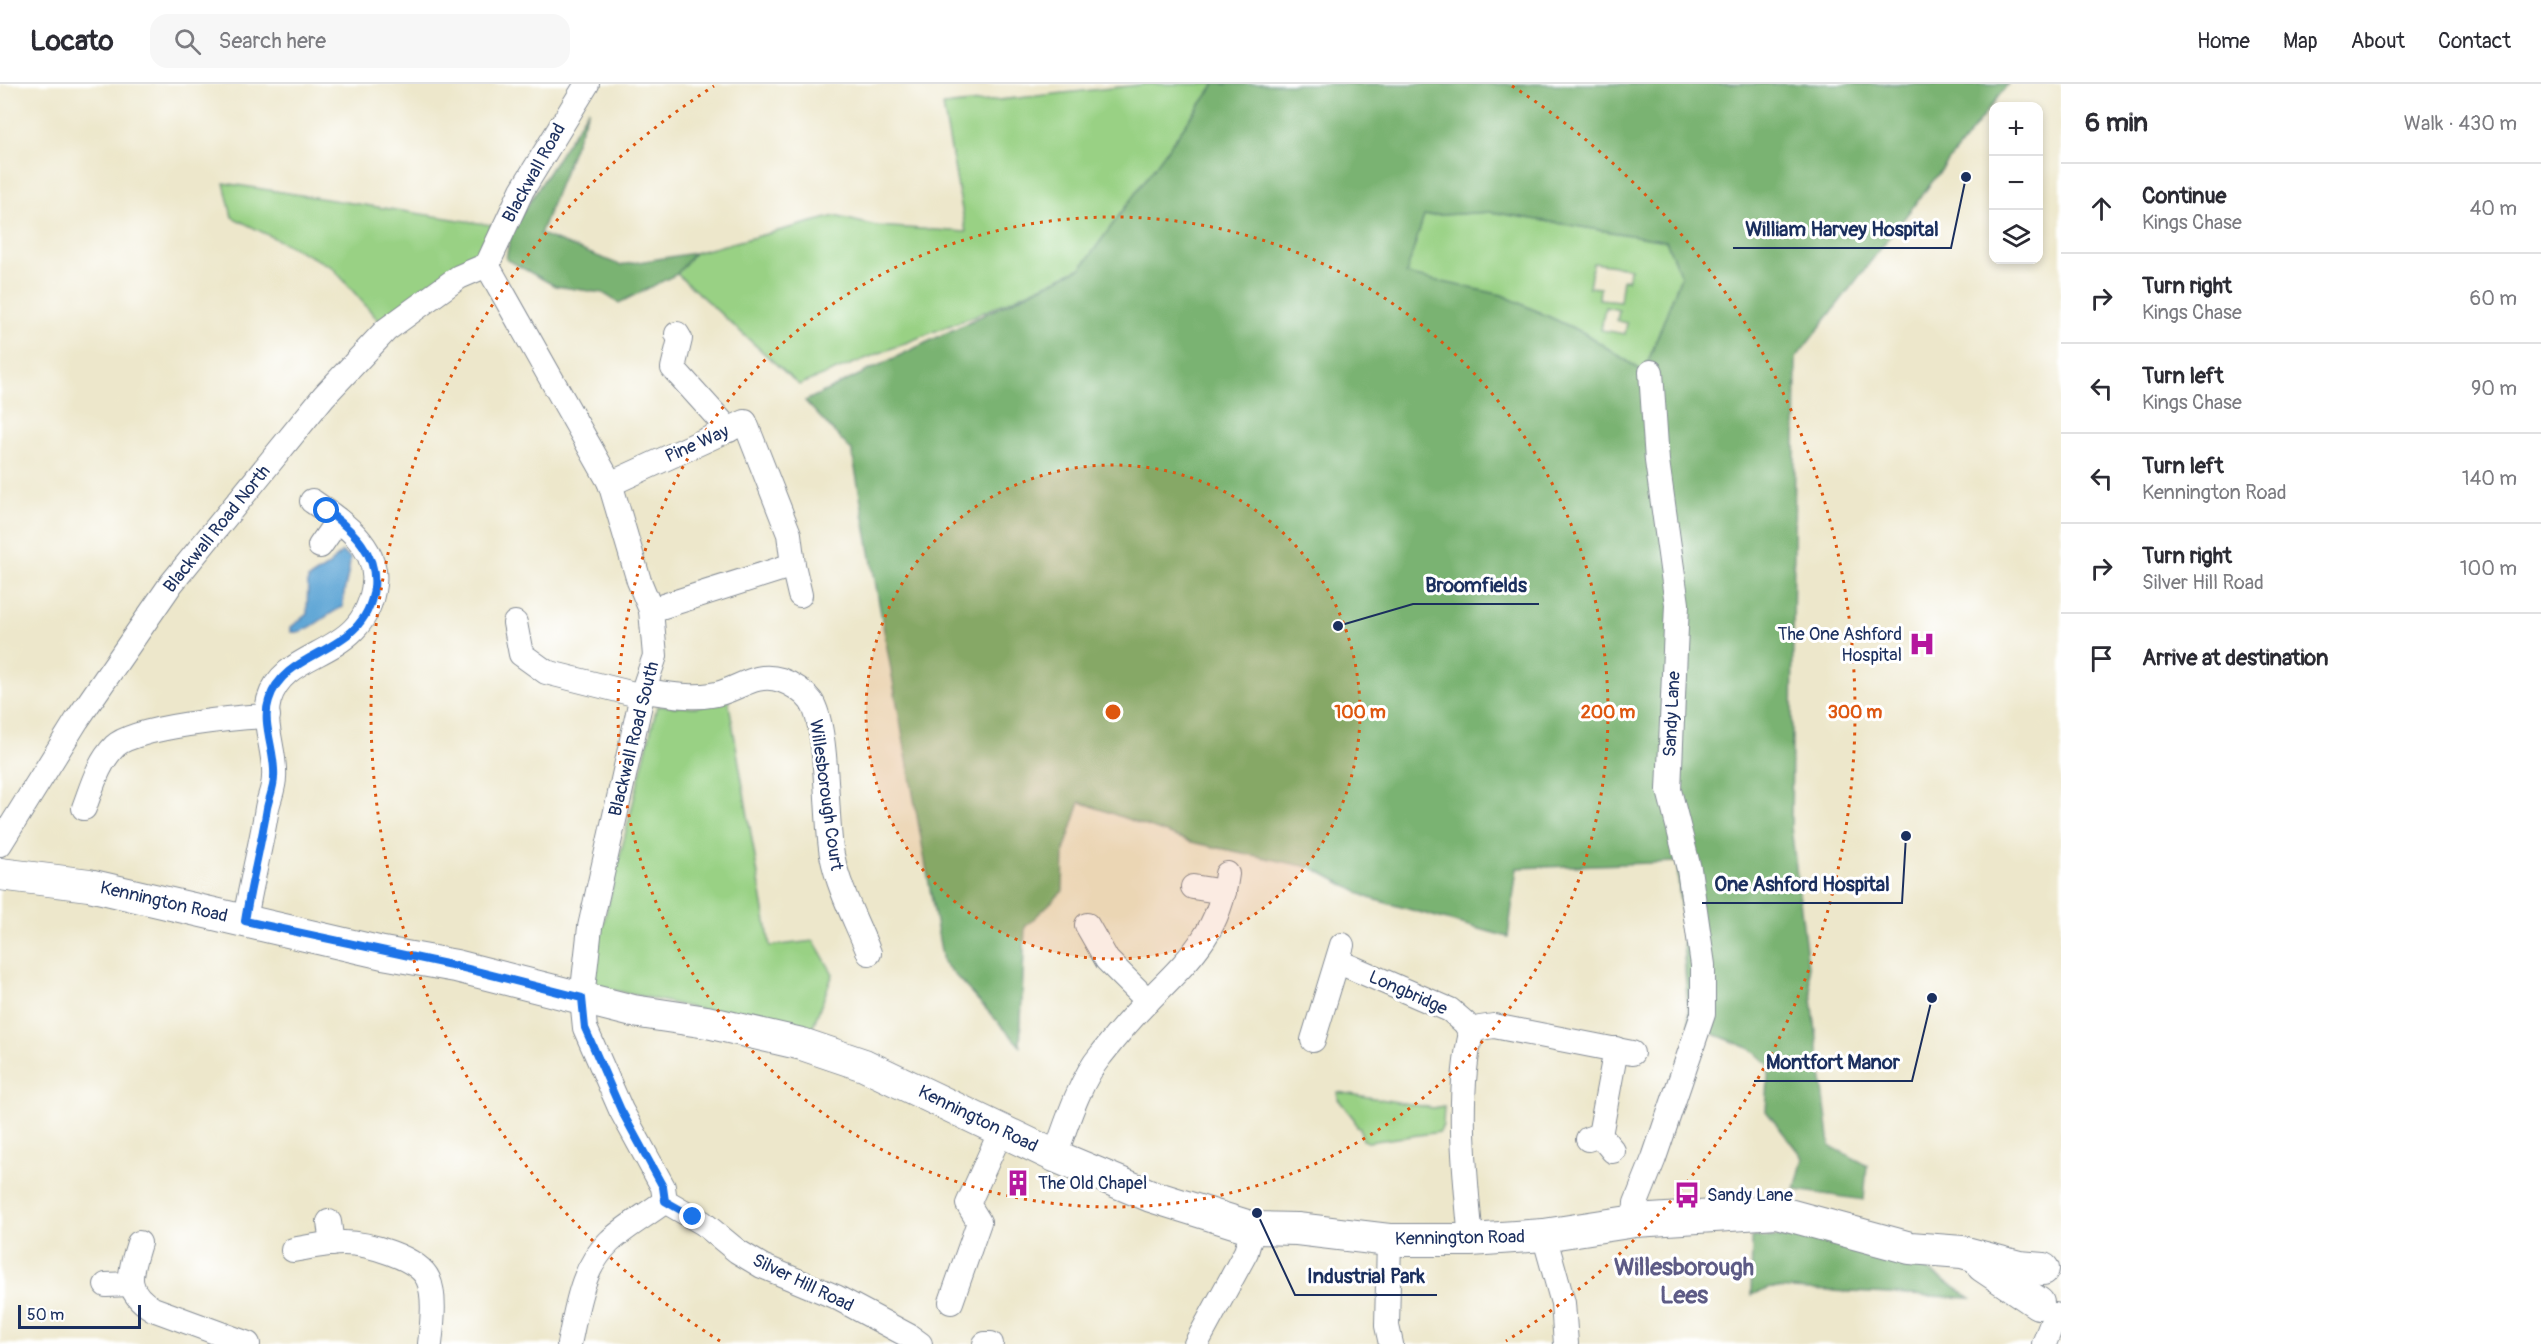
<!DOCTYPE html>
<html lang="en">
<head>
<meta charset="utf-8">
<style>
	body { margin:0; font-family:Pangolin,sans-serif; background:#f7f7f7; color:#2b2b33 }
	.controls { position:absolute; right:18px; top:18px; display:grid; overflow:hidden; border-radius:12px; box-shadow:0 3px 9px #0003 }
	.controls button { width:54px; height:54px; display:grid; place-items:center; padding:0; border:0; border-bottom:2px solid #e1e1e2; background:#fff; color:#2b2b33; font:30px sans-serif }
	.scale { position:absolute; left:18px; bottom:15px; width:123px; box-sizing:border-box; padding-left:6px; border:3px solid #1b2f5e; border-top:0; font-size:16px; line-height:21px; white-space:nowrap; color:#1b2f5e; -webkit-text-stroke:4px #fff; paint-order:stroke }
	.stop { position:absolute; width:18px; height:18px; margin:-14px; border:4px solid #1a73e8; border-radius:50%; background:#fff }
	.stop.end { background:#1a73e8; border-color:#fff; box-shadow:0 2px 6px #0008 }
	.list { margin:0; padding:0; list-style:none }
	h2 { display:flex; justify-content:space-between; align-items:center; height:78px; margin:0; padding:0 24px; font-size:26px }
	h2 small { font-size:20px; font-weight:400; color:#7c7c81 }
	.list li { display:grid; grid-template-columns:39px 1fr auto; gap:18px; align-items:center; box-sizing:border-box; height:90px; padding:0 24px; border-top:2px solid #e1e1e2 }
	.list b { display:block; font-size:22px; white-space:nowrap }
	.list p { margin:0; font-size:20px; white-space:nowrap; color:#7c7c81 }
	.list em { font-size:20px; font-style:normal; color:#7c7c81 }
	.icon { flex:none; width:33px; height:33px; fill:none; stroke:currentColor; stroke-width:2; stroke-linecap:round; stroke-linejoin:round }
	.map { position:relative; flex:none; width:2061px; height:1260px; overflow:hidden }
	header { display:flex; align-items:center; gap:36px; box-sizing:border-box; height:84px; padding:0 30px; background:#fff; border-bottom:2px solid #e1e1e2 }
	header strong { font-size:28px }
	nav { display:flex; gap:33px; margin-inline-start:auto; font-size:21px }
	.search { width:420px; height:54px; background:#f7f7f7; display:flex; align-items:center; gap:15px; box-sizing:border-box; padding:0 21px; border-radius:18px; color:#7c7c81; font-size:22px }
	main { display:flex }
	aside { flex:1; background:#fff }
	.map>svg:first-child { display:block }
	.green { fill:#99d184; stroke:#5a8071; stroke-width:1.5; fill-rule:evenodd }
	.forest { fill:#7ab372; stroke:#4a7168; stroke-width:1.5; fill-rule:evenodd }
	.water { fill:#5fa6d5; stroke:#3d6a9a; stroke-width:1.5 }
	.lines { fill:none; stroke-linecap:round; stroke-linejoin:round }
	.minor-casing { stroke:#848b94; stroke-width:26 }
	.major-casing { stroke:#848b94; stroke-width:34 }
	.minor { stroke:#fff; stroke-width:24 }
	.major { stroke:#fff; stroke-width:32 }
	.route { stroke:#1a73e8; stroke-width:8 }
	.ring { fill:none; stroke:#de5710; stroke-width:3; stroke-dasharray:3 6 }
	.labels { text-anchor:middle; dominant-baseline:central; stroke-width:6; stroke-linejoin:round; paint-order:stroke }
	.street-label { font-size:18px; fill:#1b2f5e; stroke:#fff }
	.poi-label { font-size:18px; fill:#1b2f5e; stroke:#fff; text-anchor:start }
	.district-label { font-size:24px; font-weight:bold; fill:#5e5c86; stroke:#fff }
	.centre { fill:#de5710; stroke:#fff; stroke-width:3 }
	.ring-label { font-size:18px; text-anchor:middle; font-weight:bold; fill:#de5710; stroke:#fff; stroke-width:6; stroke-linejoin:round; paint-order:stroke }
	.leader { fill:none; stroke:#1b2f5e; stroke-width:2 }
	.callout-dot { fill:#1b2f5e; stroke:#fff; stroke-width:2 }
	.callout-label { font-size:20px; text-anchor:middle; font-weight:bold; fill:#1b2f5e; stroke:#fff; stroke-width:6; stroke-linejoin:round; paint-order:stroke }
</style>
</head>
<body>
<header>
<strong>Locato</strong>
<div class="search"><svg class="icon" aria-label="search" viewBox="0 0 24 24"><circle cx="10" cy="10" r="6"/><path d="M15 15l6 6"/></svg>Search here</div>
<nav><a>Home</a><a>Map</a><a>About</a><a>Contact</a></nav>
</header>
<main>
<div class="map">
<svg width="2061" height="1260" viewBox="0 0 2061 1260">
	<rect width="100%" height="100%" fill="#fff"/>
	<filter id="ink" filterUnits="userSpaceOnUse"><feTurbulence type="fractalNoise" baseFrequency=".0167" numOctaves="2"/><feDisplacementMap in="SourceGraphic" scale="12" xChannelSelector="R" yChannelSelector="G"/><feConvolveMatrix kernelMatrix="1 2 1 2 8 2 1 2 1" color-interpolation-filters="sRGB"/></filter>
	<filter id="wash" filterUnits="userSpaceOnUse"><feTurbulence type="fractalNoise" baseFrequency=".008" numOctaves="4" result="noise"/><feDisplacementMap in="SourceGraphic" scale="24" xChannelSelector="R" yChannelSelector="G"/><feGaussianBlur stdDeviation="1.35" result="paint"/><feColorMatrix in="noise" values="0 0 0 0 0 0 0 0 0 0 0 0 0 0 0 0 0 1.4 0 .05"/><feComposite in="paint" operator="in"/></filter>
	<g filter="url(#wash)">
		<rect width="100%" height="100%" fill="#ede7cb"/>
		<g class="green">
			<polygon points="1148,0 1215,0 1081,184 989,226 799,301 677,190 694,169 835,132 876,142 966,148 943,22"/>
			<polygon points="224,99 492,141 478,169 379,237 332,183 232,133"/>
			<path d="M1491,128L1666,157L1681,192L1644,288L1584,249L1502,211L1405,190L1424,132ZM1593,179L1630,184L1628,196L1623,195L1620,217L1599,215L1600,204L1589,203ZM1605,223L1619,226L1617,237L1627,239L1625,250L1601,246Z"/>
			<polygon points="728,614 770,862 814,857 833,890 810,950 600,903 591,889 657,622 697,623"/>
			<polygon points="1338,1008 1433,1024 1444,1022 1443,1041 1440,1048 1368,1058 1362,1056 1360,1044 1357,1043 1354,1035 1338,1015"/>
		</g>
		<g class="forest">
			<path d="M1215,0H2008L1796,274L1791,743L1830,1062L1867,1081L1864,1116L1795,1106L1803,1074L1766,1027L1769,981L1751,965L1689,940L1677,778L1517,784L1508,853L1369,814L1313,784L1191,758L1080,718L1064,767L1063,807L1025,843L1020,962L943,878L852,367L805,317L1081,184ZM1491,128L1666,157L1681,192L1644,288L1584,249L1502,211L1406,190L1424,132Z"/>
			<polygon points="589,25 540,150 620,181 694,169 677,190 619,219 603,209 555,202 506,175 511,147"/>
			<polygon points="1752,1153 1827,1153 1928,1186 1971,1214 1771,1204 1751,1211"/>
		</g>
		<path class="water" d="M342,468L350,474C350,491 342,505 343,523C326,529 308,551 291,548V543L307,530L308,495L328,482Z"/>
	</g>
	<g filter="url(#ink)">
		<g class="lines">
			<g class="minor-casing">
				<g id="minor">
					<polyline points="487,181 610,399 639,497 651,526 655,572 643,607 590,843 582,914 585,944 621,1026 663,1103 665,1117 703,1139 737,1167 762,1182 836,1213 909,1252 920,1260"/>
					<polyline points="487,181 522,106 587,0"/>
					<polyline points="677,250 680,255 673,284 729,346"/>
					<polyline points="610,400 745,338 789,450 793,481 800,511"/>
					<polyline points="320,462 338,436"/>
					<polyline points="651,526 793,481"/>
					<polyline points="515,539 521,570 546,588 642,612"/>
					<path d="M643,607C665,609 689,615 711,611C737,608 753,587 781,596C792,600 804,608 811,617C829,644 825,735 832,771C839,806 856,836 869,869"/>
					<path d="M84,724C92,703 98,679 115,662C134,643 239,633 268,632"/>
					<polyline points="0,760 77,636 171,500 324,312 386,246 459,193 487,181"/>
					<polyline points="1193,803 1224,808"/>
					<path d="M245,836C251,799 261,762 267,724C269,714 274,704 274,693C276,669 262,640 269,616C285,561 365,577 374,500C379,462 340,436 312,417"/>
					<polyline points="1087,841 1107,876 1148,917"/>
					<polyline points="1339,878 1450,926 1465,939 1471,949"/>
					<polyline points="1313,956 1342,861"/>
					<polyline points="1600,1051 1616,965"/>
					<polyline points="1588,1055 1600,1051 1613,1067"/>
					<path d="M1055,1072C1066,1041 1080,996 1101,971C1115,953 1130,935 1146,919C1187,877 1219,851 1227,790"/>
					<polyline points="1635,1137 1636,1119 1654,1074 1703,930 1703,881 1689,785 1669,706 1677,520 1657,377 1651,288"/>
					<polyline points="329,1138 332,1160"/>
					<polyline points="1544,1151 1563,1219 1566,1260"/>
					<polyline points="1389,1156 1387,1242 1391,1260"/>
					<path d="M1471,1156C1465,1090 1456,1014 1471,949L1480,944L1494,942L1632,969"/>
					<path d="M139,1159C130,1189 122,1206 153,1225L248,1260"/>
					<path d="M293,1166C310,1163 327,1159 344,1159C366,1159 418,1173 428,1195C436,1212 432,1241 430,1260"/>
					<polyline points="106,1201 130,1200"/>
					<polyline points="951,1218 979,1138 968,1120 1001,1047"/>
					<path d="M569,1260C577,1224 581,1185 609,1158C626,1142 647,1131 665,1117"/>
					<polyline points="985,1260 991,1260"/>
					<polyline points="1196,1260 1246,1168 1253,1144"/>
					<polyline points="2044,1260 2055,1231"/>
				</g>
			</g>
			<g class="major-casing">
				<g id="major">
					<polyline points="0,790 89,801 383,869 456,882 633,927 707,938 802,960 864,981 1055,1072 1151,1112 1253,1144 1297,1145 1389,1156 1471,1156 1544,1151 1635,1137 1777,1128 1910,1164 1962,1168 2019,1183 2043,1185"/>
					<polyline points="1983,1182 2038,1219"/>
				</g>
			</g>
			<use href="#minor" class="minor"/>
			<use href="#major" class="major"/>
		</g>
	</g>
	<g class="lines" filter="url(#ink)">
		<path class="route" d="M327,427C353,447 378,469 374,504C365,573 286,562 269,616C261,639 276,669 274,693C274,704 269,714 267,724C261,762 251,799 245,837L456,882L582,914L585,944L621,1026L663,1103L665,1117L693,1133"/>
	</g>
	<circle cx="1113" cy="628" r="247" fill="#de5710" fill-opacity=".12"/>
	<g class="ring">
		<circle cx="1113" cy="628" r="247"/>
		<circle cx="1113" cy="628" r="495"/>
		<path d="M720 1257A742 742 0 0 1 714 2M1512 2A742 742 0 0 1 1506 1257"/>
	</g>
	<defs>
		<g id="hospital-bare" transform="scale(2.07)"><path d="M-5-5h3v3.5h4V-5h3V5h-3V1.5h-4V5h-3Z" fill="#b5179e" stroke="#fff" stroke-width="2.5" paint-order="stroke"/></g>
		<g id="building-bare" transform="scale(2.07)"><path d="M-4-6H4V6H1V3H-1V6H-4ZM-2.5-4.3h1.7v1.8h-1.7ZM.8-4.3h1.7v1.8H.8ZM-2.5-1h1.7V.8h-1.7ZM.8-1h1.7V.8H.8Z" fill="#b5179e" stroke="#fff" stroke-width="2.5" paint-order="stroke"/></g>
		<g id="bus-bare" transform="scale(2.07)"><path d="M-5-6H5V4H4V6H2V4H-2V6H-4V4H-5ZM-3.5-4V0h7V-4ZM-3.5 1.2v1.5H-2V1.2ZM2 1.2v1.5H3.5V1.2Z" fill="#b5179e" stroke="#fff" stroke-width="2.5" paint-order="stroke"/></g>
	</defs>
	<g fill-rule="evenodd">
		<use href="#hospital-bare" x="1922" y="560"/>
		<use href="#building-bare" x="1018" y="1099"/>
		<use href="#bus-bare" x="1687" y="1111"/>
	</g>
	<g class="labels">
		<g class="street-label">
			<text transform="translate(534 89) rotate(-61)">Blackwall Road</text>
			<text transform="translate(697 360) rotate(-24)">Pine Way</text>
			<text transform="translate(217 445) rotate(-51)">Blackwall Road North</text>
			<text transform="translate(1672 630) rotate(-87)">Sandy Lane</text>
			<text transform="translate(634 655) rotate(-76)">Blackwall Road South</text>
			<text transform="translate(826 711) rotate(82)">Willesborough Court</text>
			<text transform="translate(164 818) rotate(13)">Kennington Road</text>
			<text transform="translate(1408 909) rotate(24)">Longbridge</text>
			<text transform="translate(978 1035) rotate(26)">Kennington Road</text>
			<text transform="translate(1460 1154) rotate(-1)">Kennington Road</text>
			<text transform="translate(803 1199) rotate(26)">Silver Hill Road</text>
		</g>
		<g class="poi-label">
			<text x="1902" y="550" text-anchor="end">The One Ashford<tspan x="1902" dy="21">Hospital</tspan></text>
			<text x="1038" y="1099">The Old Chapel</text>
			<text x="1707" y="1111">Sandy Lane</text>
		</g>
		<g class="district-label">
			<text x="1684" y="1183">Willesborough<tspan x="1684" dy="28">Lees</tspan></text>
		</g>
	</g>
	<circle cx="1113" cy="628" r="9" class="centre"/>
	<g class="ring-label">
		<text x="1360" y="634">100 m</text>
		<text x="1608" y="634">200 m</text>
		<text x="1855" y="634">300 m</text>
	</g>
	<path class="leader" d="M1966 93L1951 164H1733M1338 542L1413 520H1539M1906 752L1902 819H1702M1932 914L1912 997H1754M1257 1129L1295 1211H1437"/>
	<g class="callout-dot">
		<circle cx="1966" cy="93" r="6"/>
		<circle cx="1338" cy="542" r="6"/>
		<circle cx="1906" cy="752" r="6"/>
		<circle cx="1932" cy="914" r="6"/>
		<circle cx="1257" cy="1129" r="6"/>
	</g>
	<g class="callout-label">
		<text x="1842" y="152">William Harvey Hospital</text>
		<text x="1476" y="508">Broomfields</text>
		<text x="1802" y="807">One Ashford Hospital</text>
		<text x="1833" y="985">Montfort Manor</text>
		<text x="1366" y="1199">Industrial Park</text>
	</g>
</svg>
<div class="controls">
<button>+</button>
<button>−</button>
<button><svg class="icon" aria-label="layers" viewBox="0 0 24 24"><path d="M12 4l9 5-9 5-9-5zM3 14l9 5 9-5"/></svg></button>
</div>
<div class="scale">50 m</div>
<div class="stop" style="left:327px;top:427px"></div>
<div class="stop end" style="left:693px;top:1133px"></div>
</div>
<aside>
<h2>6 min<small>Walk · 430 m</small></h2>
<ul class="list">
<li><svg class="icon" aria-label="ahead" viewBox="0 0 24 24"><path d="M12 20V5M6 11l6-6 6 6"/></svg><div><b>Continue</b><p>Kings Chase</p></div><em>40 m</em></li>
<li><svg class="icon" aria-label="right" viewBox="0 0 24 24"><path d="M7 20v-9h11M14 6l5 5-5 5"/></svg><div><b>Turn right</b><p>Kings Chase</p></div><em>60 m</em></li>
<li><svg class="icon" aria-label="left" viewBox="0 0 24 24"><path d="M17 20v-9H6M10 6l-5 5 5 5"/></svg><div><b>Turn left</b><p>Kings Chase</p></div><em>90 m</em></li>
<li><svg class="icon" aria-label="left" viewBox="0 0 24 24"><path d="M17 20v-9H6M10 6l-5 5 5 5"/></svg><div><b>Turn left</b><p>Kennington Road</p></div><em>140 m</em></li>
<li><svg class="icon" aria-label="right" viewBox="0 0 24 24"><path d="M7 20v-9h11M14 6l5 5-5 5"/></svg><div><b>Turn right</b><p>Silver Hill Road</p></div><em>100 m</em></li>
<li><svg class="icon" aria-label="arrive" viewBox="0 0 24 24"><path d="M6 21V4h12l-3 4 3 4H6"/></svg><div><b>Arrive at destination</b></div></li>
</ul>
</aside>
</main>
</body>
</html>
